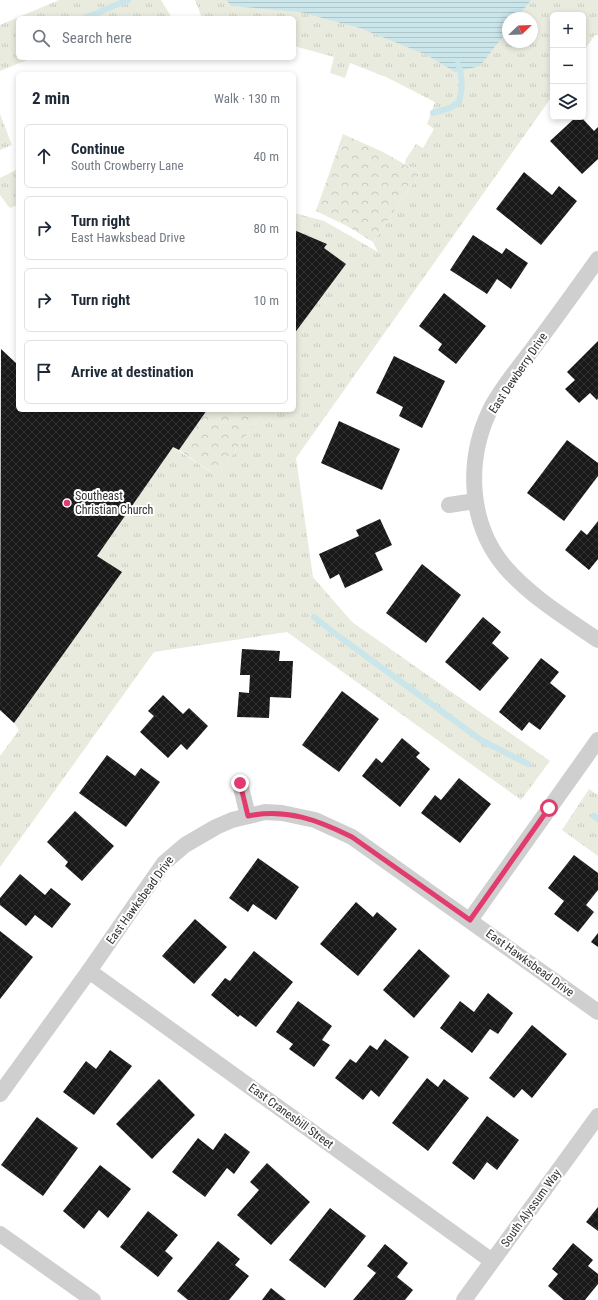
<!DOCTYPE html>
<html lang="en">
<head>
<meta charset="utf-8">
<style>
	body { margin:0; font-family:"Roboto Condensed",sans-serif; background:#f2f2f3; color:#1f2937 }
	.controls { position:absolute; right:12px; top:12px; display:grid; overflow:hidden; border-radius:6px; box-shadow:0 2px 6px #0003 }
	.controls button { width:36px; height:36px; display:grid; place-items:center; padding:0; border:0; border-bottom:1px solid #e0e1e3; background:#fff; color:#1f2937; font:20px sans-serif }
	.compass { position:absolute; left:502px; top:12px; width:36px; height:36px; border-radius:50%; background:#fff; box-shadow:0 2px 6px #0003; rotate:67deg }
	.stop { position:absolute; width:12px; height:12px; margin:-9px; border:3px solid #e13c6d; border-radius:50%; background:#fff }
	.stop.end { background:#e13c6d; border-color:#fff; box-shadow:0 1px 4px #0008 }
	.list { margin:0; padding:0; list-style:none }
	h2 { display:flex; justify-content:space-between; align-items:center; height:52px; margin:0; padding:0 16px; font-size:17px }
	h2 small { font-size:13px; font-weight:400; color:#747a83 }
	.list li { display:grid; grid-template-columns:26px 1fr auto; gap:12px; align-items:center; box-sizing:border-box; height:64px; margin:0 8px 8px; padding:0 8px; border:1px solid #e0e1e3; border-radius:6px }
	.list b { display:block; font-size:15px; white-space:nowrap }
	.list p { margin:0; font-size:13px; white-space:nowrap; color:#747a83 }
	.list em { font-size:13px; font-style:normal; color:#747a83 }
	.icon { flex:none; width:22px; height:22px; fill:none; stroke:currentColor; stroke-width:2; stroke-linecap:round; stroke-linejoin:round }
	.map { position:relative; flex:none; width:598px; height:1300px; overflow:hidden }
	.search { position:absolute; background:#fff; box-shadow:0 2px 6px #0003; left:16px; top:16px; width:280px; height:44px; display:flex; align-items:center; gap:10px; box-sizing:border-box; padding:0 14px; border-radius:6px; color:#747a83; font-size:15px }
	.panel { position:absolute; background:#fff; box-shadow:0 2px 6px #0003; left:16px; top:72px; width:280px; height:340px; border-radius:6px }
	.map>svg:first-child { display:block }
	.grass { fill:url(#grass-tufts); fill-rule:evenodd }
	.forest { fill:url(#forest-crowns) }
	.water { fill:url(#water-rules) }
	.lines { fill:none; stroke-linecap:round; stroke-linejoin:round }
	.stream { stroke:#cbe6ea; stroke-width:6 }
	.building { fill:url(#building-cross-hatch) }
	.street { stroke:#cfcfcf; stroke-width:16 }
	.route { stroke:#e13c6d; stroke-width:5 }
	.poi-dot { fill:#e13c6d; stroke:#fff; stroke-width:1.5 }
	.labels { text-anchor:middle; dominant-baseline:central; stroke-width:4; stroke-linejoin:round; paint-order:stroke }
	.street-label { font-size:12px; fill:#323232; stroke:#fff }
	.poi-label { font-size:12px; fill:#323232; stroke:#fff; text-anchor:start }
</style>
</head>
<body>
<div class="map">
<svg width="598" height="1300" viewBox="0 0 598 1300">
	<defs>
		<pattern id="grass-tufts" width="24" height="20" patternUnits="userSpaceOnUse"><rect width="24" height="20" fill="#e8ebde"/><path d="M3 7l-1-3M5 7V3M7 7l1-3M15 17l-1-3M17 17v-4M19 17l1-3" fill="none" stroke="#c7cabf"/></pattern>
		<pattern id="forest-crowns" width="20" height="18" patternUnits="userSpaceOnUse"><rect width="20" height="18" fill="#e8ebde"/><path d="M2 6a3 3 0 1 1 6 0M12 15a3 3 0 1 1 6 0" fill="none" stroke="#c7cabf"/></pattern>
		<pattern id="water-rules" width="6" height="5" patternUnits="userSpaceOnUse"><rect width="6" height="5" fill="#cbe6ea"/><path d="M0 2.5h6" fill="none" stroke="#afc6c9"/></pattern>
		<pattern id="building-cross-hatch" width="8" height="8" patternUnits="userSpaceOnUse"><rect width="8" height="8" fill="#191919"/><path d="M0 0l8 8M0 8l8-8" fill="none" stroke="#323232"/></pattern>
	</defs>
	<rect width="100%" height="100%" fill="#fff"/>
	<g class="grass">
		<polygon points="59,0 161,0 172,18 18,18 18,58 32,58 0,71 0,25"/>
		<path d="M195,0H598V35H595L583,52V15H553V95L296,458L313,577L352,622L550,761L521,800L287,632L154,652L0,867V756L19,730L14,723L121,573L97,556L173,447L217,476L265,410H294V334L346,264L324,248L327,244L294,230V213L324,221L378,252L373,242L420,173L405,164L406,159L416,144L423,148L434,129L427,124L435,102L386,77L350,63L345,78L330,73L334,57L294,46V18H202ZM508,18H532V42H508Z"/>
		<polygon points="0,114 12,145 0,150"/>
		<polygon points="18,169 18,205 10,208 0,195 0,178"/>
		<polygon points="589,789 598,795 598,856 562,830"/>
	</g>
	<g class="forest">
		<polygon points="343,134 383,152 420,173 373,242 347,226 316,211"/>
		<polygon points="207,410 231,410 235,413 238,410 265,410 217,476 179,450"/>
	</g>
	<polygon class="water" points="226,0 531,0 517,18 508,18 508,30 480,66 455,72 427,55 360,28 300,12 232,6"/>
	<g class="lines">
		<g class="stream">
			<polyline points="85,18 128,0"/>
			<path d="M433,113L450,108L459,102C463,88 463,77 458,64"/>
			<polyline points="314,617 341,638 481,740 528,764"/>
			<polyline points="594,816 598,819"/>
		</g>
	</g>
	<g class="building">
		<polygon points="576,117 581,117 594,131 598,127 598,159 582,174 550,141"/>
		<polygon points="524,172 552,195 559,186 577,201 541,245 496,209"/>
		<polygon points="294,230 327,244 324,248 346,264 294,334"/>
		<polygon points="473,235 502,254 506,248 528,263 511,289 497,279 487,294 450,270"/>
		<polygon points="444,293 486,326 456,364 438,350 442,344 419,326"/>
		<polygon points="598,341 598,398 597,400 590,393 579,403 565,389 575,380 567,372"/>
		<polygon points="1,349 18,365 18,410 207,410 179,450 173,447 97,556 122,572 14,723 0,710"/>
		<polygon points="394,356 445,381 422,428 399,416 403,407 376,393"/>
		<polygon points="339,421 400,449 382,490 321,463"/>
		<polygon points="567,440 598,463 598,476 564,521 527,493"/>
		<polygon points="380,519 392,545 375,553 383,570 345,588 339,574 330,579 319,554 359,536 356,530"/>
		<polygon points="598,521 598,559 589,570 565,550 581,530 587,535"/>
		<polygon points="422,564 461,595 426,643 386,613"/>
		<polygon points="483,617 501,632 492,643 509,658 480,691 445,662"/>
		<polygon points="242,649 280,651 279,661 293,661 291,698 270,697 269,718 237,717 239,692 249,693 250,675 240,675"/>
		<polygon points="541,658 559,672 550,683 566,696 540,730 529,722 522,731 499,712"/>
		<polygon points="342,691 379,719 339,772 302,745"/>
		<polygon points="163,695 183,714 189,708 208,726 187,750 181,744 168,758 140,732 154,716 148,711"/>
		<polygon points="402,738 420,753 416,757 430,769 400,807 362,776 376,758 382,763"/>
		<polygon points="107,755 135,776 141,768 160,782 126,827 79,793"/>
		<polygon points="459,778 491,804 460,843 421,813 435,795 441,800"/>
		<polygon points="75,811 114,846 82,881 65,866 68,862 47,842"/>
		<polygon points="574,855 598,873 598,890 586,905 594,912 578,932 554,914 564,901 548,888"/>
		<polygon points="258,858 299,887 276,920 253,904 248,912 229,898"/>
		<polygon points="20,874 45,895 51,888 71,904 52,928 35,915 26,926 0,905 0,898"/>
		<polygon points="356,902 373,917 377,912 397,929 358,976 320,944"/>
		<polygon points="195,919 227,947 194,984 162,956"/>
		<polygon points="0,931 33,957 0,999"/>
		<polygon points="598,933 598,947 591,942"/>
		<polygon points="419,949 450,976 414,1018 383,990"/>
		<polygon points="254,951 293,982 256,1027 240,1015 238,1017 211,995 225,978 230,981"/>
		<polygon points="488,993 513,1013 498,1034 490,1029 472,1053 440,1028 460,1001 474,1012"/>
		<polygon points="298,1001 332,1026 322,1040 330,1045 314,1067 289,1049 293,1044 276,1032"/>
		<polygon points="532,1025 567,1054 532,1098 522,1089 514,1098 489,1078"/>
		<polygon points="385,1039 409,1057 379,1097 371,1090 363,1100 335,1078 350,1059 356,1063 370,1045 377,1050"/>
		<polygon points="110,1050 132,1066 94,1115 63,1092 86,1061 96,1069"/>
		<polygon points="427,1078 438,1087 444,1079 469,1098 428,1151 392,1123"/>
		<polygon points="159,1079 195,1115 152,1159 116,1124"/>
		<polygon points="487,1116 519,1140 497,1170 487,1162 474,1180 452,1163"/>
		<polygon points="37,1117 78,1148 43,1196 1,1165"/>
		<polygon points="225,1133 250,1152 234,1174 227,1168 205,1197 172,1172 198,1138 213,1150"/>
		<polygon points="267,1163 310,1202 271,1245 237,1215 259,1190 250,1182"/>
		<polygon points="100,1165 131,1189 108,1218 99,1210 84,1229 63,1211"/>
		<polygon points="598,1207 598,1231 586,1222"/>
		<polygon points="330,1208 366,1236 325,1288 289,1260"/>
		<polygon points="148,1211 178,1235 165,1251 173,1258 158,1277 120,1247"/>
		<polygon points="218,1241 240,1259 235,1265 249,1276 229,1300 188,1300 177,1291"/>
		<polygon points="573,1243 593,1260 588,1266 598,1274 598,1284 585,1300 564,1300 548,1286 558,1274 552,1269"/>
		<polygon points="385,1244 408,1263 397,1277 413,1290 405,1300 353,1300 376,1273 367,1266"/>
		<polygon points="271,1288 286,1300 262,1300"/>
	</g>
	<g class="lines">
		<g class="street">
			<path d="M598,259C578,287 558,315 537,343C522,364 502,386 490,410C466,460 468,523 505,567C531,597 566,618 598,640"/>
			<polyline points="449,505 475,501"/>
			<polyline points="240,783 248,816"/>
			<polyline points="470,920 598,740"/>
			<polyline points="89,971 492,1261"/>
			<polyline points="0,1094 89,971 164,863 185,845 216,827 232,820 265,812 282,813 315,820 352,837 598,1012"/>
			<polyline points="0,1234 93,1300"/>
			<polyline points="464,1300 598,1116"/>
		</g>
	</g>
	<g class="lines">
		<path class="route" d="M240,783L248,816C286,808 318,820 352,837L470,920L549,808"/>
	</g>
	<circle class="poi-dot" cx="67" cy="503" r="4"/>
	<g class="labels">
		<g class="street-label">
			<text transform="translate(518 373) rotate(-56)">East Dewberry Drive</text>
			<text transform="translate(140 900) rotate(-54)">East Hawksbead Drive</text>
			<text transform="translate(530 963) rotate(36)">East Hawksbead Drive</text>
			<text transform="translate(291 1116) rotate(36)">East Cranesbill Street</text>
			<text transform="translate(531 1208) rotate(-54)">South Alyssum Way</text>
		</g>
		<g class="poi-label">
			<text x="75" y="496">Southeast<tspan x="75" dy="14">Christian Church</tspan></text>
		</g>
	</g>
</svg>
<div class="controls">
<button>+</button>
<button>−</button>
<button><svg class="icon" aria-label="layers" viewBox="0 0 24 24"><path d="M12 4l9 5-9 5-9-5zM3 14l9 5 9-5"/></svg></button>
</div>
<svg class="compass" viewBox="-18 -18 36 36"><path d="M0-13l5 13h-10z" fill="#e53935"/><path d="M0 13l5-13h-10z" fill="#747a83"/></svg>
<div class="stop" style="left:549px;top:808px"></div>
<div class="stop end" style="left:240px;top:783px"></div>
<div class="search"><svg class="icon" aria-label="search" viewBox="0 0 24 24"><circle cx="10" cy="10" r="6"/><path d="M15 15l6 6"/></svg>Search here</div>
<section class="panel">
<h2>2 min<small>Walk · 130 m</small></h2>
<ul class="list">
<li><svg class="icon" aria-label="ahead" viewBox="0 0 24 24"><path d="M12 20V5M6 11l6-6 6 6"/></svg><div><b>Continue</b><p>South Crowberry Lane</p></div><em>40 m</em></li>
<li><svg class="icon" aria-label="right" viewBox="0 0 24 24"><path d="M7 20v-9h11M14 6l5 5-5 5"/></svg><div><b>Turn right</b><p>East Hawksbead Drive</p></div><em>80 m</em></li>
<li><svg class="icon" aria-label="right" viewBox="0 0 24 24"><path d="M7 20v-9h11M14 6l5 5-5 5"/></svg><div><b>Turn right</b></div><em>10 m</em></li>
<li><svg class="icon" aria-label="arrive" viewBox="0 0 24 24"><path d="M6 21V4h12l-3 4 3 4H6"/></svg><div><b>Arrive at destination</b></div></li>
</ul>
</section>
</div>
</body>
</html>
